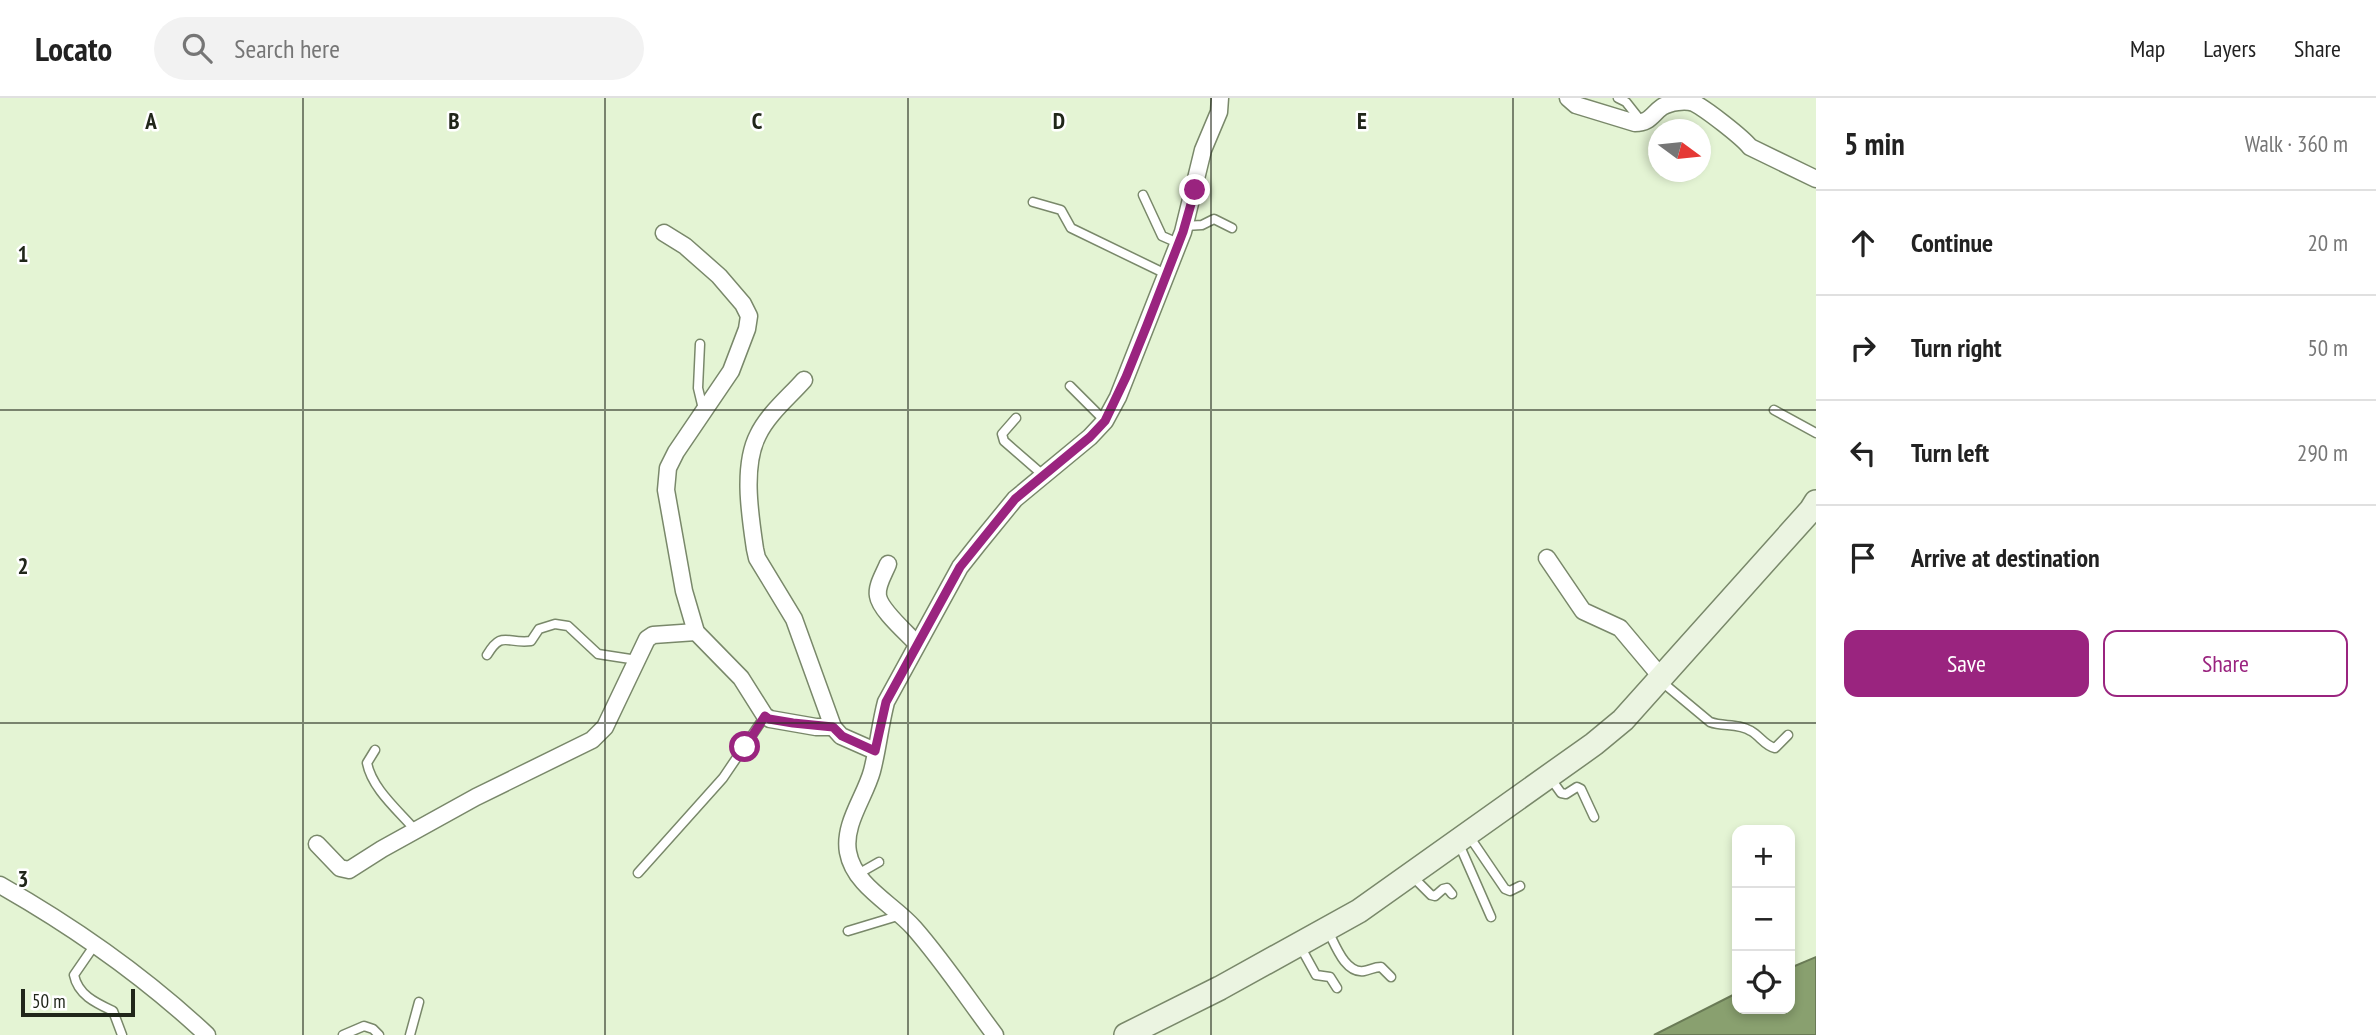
<!DOCTYPE html>
<html lang="en">
<head>
<meta charset="utf-8">
<style>
	body { margin:0; font-family:"PT Sans Narrow",sans-serif; background:#f2f2f2; color:#222 }
	.controls { position:absolute; right:21px; bottom:21px; display:grid; overflow:hidden; border-radius:14px; box-shadow:0 4px 10px #0003 }
	.controls button { width:63px; height:63px; display:grid; place-items:center; padding:0; border:0; border-bottom:2px solid #e0e0e0; background:#fff; color:#222; font:35px sans-serif }
	.compass { position:absolute; left:1648px; top:21px; width:63px; height:63px; border-radius:50%; background:#fff; box-shadow:0 4px 10px #0003; rotate:105deg }
	.scale { position:absolute; left:21px; bottom:18px; width:114px; box-sizing:border-box; padding-left:7px; border:4px solid #20261a; border-top:0; font-size:19px; line-height:24px; white-space:nowrap; color:#20261a; -webkit-text-stroke:5px #fff; paint-order:stroke }
	.stop { position:absolute; width:21px; height:21px; margin:-16px; border:5px solid #9a247f; border-radius:50%; background:#fff }
	.stop.end { background:#9a247f; border-color:#fff; box-shadow:0 2px 7px #0008 }
	.list { margin:0; padding:0; list-style:none }
	h2 { display:flex; justify-content:space-between; align-items:center; height:91px; margin:0; padding:0 28px; font-size:30px }
	h2 small { font-size:23px; font-weight:400; color:#767676 }
	.list li { display:grid; grid-template-columns:46px 1fr auto; gap:21px; align-items:center; box-sizing:border-box; height:105px; padding:0 28px; border-top:2px solid #e0e0e0 }
	.list b { display:block; font-size:26px; white-space:nowrap }
	.list em { font-size:23px; font-style:normal; color:#767676 }
	.actions { display:flex; gap:14px; padding:21px 28px }
	.actions a { flex:1; padding:16px 0; border:2px solid #9a247f; border-radius:14px; text-align:center; font-size:24px; color:#9a247f }
	.actions .main { background:#9a247f; color:#fff }
	.icon { flex:none; width:38px; height:38px; fill:none; stroke:currentColor; stroke-width:2; stroke-linecap:round; stroke-linejoin:round }
	.map { position:relative; flex:none; width:1816px; height:937px; overflow:hidden }
	header { display:flex; align-items:center; gap:42px; box-sizing:border-box; height:98px; padding:0 35px; background:#fff; border-bottom:2px solid #e0e0e0 }
	header strong { font-size:33px }
	nav { display:flex; gap:38px; margin-inline-start:auto; font-size:24px }
	.search { width:490px; height:63px; background:#f2f2f2; display:flex; align-items:center; gap:18px; box-sizing:border-box; padding:0 24px; border-radius:38px; color:#767676; font-size:26px }
	main { display:flex }
	aside { flex:1; background:#fff }
	.map>svg:first-child { display:block }
	.water { fill:#89a06f; stroke:#6a7b56; stroke-width:2 }
	.lines { fill:none; stroke-linecap:round; stroke-linejoin:round }
	.lane-casing { stroke:#79886a; stroke-width:11 }
	.street-casing { stroke:#79886a; stroke-width:19 }
	.secondary-casing { stroke:#79886a; stroke-width:26 }
	.lane { stroke:#fff; stroke-width:8 }
	.street { stroke:#fff; stroke-width:16 }
	.secondary { stroke:#ebf4e1; stroke-width:23 }
	.route { stroke:#9a247f; stroke-width:9 }
	.grid { fill:none; stroke:#20261a; stroke-width:2; stroke-opacity:0.55 }
	.grid-label { font-size:23px; text-anchor:middle; font-weight:bold; fill:#20261a; stroke:#fff; stroke-width:5; stroke-linejoin:round; paint-order:stroke }
</style>
</head>
<body>
<header>
<strong>Locato</strong>
<div class="search"><svg class="icon" aria-label="search" viewBox="0 0 24 24"><circle cx="10" cy="10" r="6"/><path d="M15 15l6 6"/></svg>Search here</div>
<nav><a>Map</a><a>Layers</a><a>Share</a></nav>
</header>
<main>
<div class="map">
<svg width="1816" height="937" viewBox="0 0 1816 937">
	<rect width="100%" height="100%" fill="#e4f4d4"/>
	<polygon class="water" points="1816,859 1816,937 1654,937 1737,895 1737,911 1790,911 1790,870"/>
	<g class="lines">
		<g class="lane-casing">
			<g id="lane">
				<polyline points="1618,0 1626,4 1641,23"/>
				<polyline points="1143,97 1162,138 1178,145"/>
				<polyline points="1033,104 1061,112 1071,130 1166,176"/>
				<polyline points="1185,128 1202,127 1214,121 1232,130"/>
				<polyline points="700,246 698,290 703,311"/>
				<polyline points="1070,288 1105,323"/>
				<polyline points="1774,312 1816,335"/>
				<polyline points="1016,320 1002,336 1004,343 1043,377"/>
				<path d="M487,557C502,532 506,546 531,543L539,531L555,526L568,528L598,556L637,562"/>
				<path d="M1662,584L1710,624C1723,629 1738,625 1751,633C1760,638 1765,648 1775,650L1788,637"/>
				<path d="M375,652L367,665C372,691 399,713 415,732"/>
				<polyline points="1551,681 1561,695 1566,696 1577,689 1581,691 1594,719"/>
				<polyline points="1469,738 1505,791 1510,793 1520,788"/>
				<polyline points="1459,746 1491,819"/>
				<polyline points="638,775 723,680 765,618"/>
				<polyline points="858,776 879,764"/>
				<polyline points="1413,779 1431,797 1435,798 1443,791 1447,790 1452,796"/>
				<polyline points="848,833 901,817"/>
				<path d="M1328,833C1335,846 1345,876 1364,873C1370,872 1374,869 1381,869L1391,879"/>
				<path d="M94,848L74,877C78,897 96,905 113,913L122,937"/>
				<polyline points="1300,848 1316,877 1330,879 1337,890"/>
				<polyline points="343,937 364,928 373,931 379,937"/>
				<polyline points="410,937 419,904"/>
			</g>
		</g>
		<g class="street-casing">
			<g id="street">
				<path d="M1568,0L1576,7L1635,25C1650,25 1652,16 1662,9C1670,4 1685,2 1694,5C1706,11 1742,39 1750,49L1816,81"/>
				<polyline points="664,135 685,148 719,178 743,206 749,218 747,231 731,273 676,354 668,370 666,392 684,493 696,534 741,580 765,618 770,621 816,629 833,629"/>
				<path d="M804,282C789,299 768,316 758,337C742,368 750,417 755,451L757,460L794,521L833,629L841,638L875,653"/>
				<polyline points="1547,460 1583,513 1620,530 1662,580"/>
				<path d="M888,466C884,476 876,488 878,498C880,512 907,535 917,546"/>
				<polyline points="317,746 340,770 349,772 382,751 476,699 592,642 605,629 647,541 653,537 696,534"/>
				<path d="M0,787C74,829 145,879 207,937"/>
				<path d="M995,937C968,901 943,863 914,830C893,806 854,788 848,754C843,726 865,699 872,673C878,650 880,627 886,604L960,469L979,445L1015,401L1090,339L1105,323L1118,299L1183,134L1203,52L1219,14L1220,0"/>
			</g>
		</g>
		<g class="secondary-casing">
			<polyline id="secondary" points="1126,937 1220,890 1359,813 1594,646 1623,622 1811,412 1816,404"/>
		</g>
		<use href="#lane" class="lane"/>
		<use href="#street" class="street"/>
		<use href="#secondary" class="secondary"/>
	</g>
	<g class="lines">
		<polyline class="route" points="745,649 765,618 769,621 793,625 833,629 842,638 875,653 886,604 960,469 1015,401 1090,339 1105,323 1126,279 1147,227 1183,134 1195,92"/>
	</g>
	<path class="grid" d="M303,0V937M605,0V937M908,0V937M1211,0V937M1513,0V937M0,312H1816M0,625H1816"/>
	<g class="grid-label">
		<text x="151" y="31">A</text>
		<text x="454" y="31">B</text>
		<text x="757" y="31">C</text>
		<text x="1059" y="31">D</text>
		<text x="1362" y="31">E</text>
		<text x="23" y="164">1</text>
		<text x="23" y="476">2</text>
		<text x="23" y="789">3</text>
	</g>
</svg>
<div class="controls">
<button>+</button>
<button>−</button>
<button><svg class="icon" aria-label="locate" viewBox="0 0 24 24"><circle cx="12" cy="12" r="6"/><path d="M12 2v4M12 18v4M2 12h4M18 12h4"/></svg></button>
</div>
<svg class="compass" viewBox="-18 -18 36 36"><path d="M0-13l5 13h-10z" fill="#e53935"/><path d="M0 13l5-13h-10z" fill="#767676"/></svg>
<div class="scale">50 m</div>
<div class="stop" style="left:745px;top:649px"></div>
<div class="stop end" style="left:1195px;top:92px"></div>
</div>
<aside>
<h2>5 min<small>Walk · 360 m</small></h2>
<ul class="list">
<li><svg class="icon" aria-label="ahead" viewBox="0 0 24 24"><path d="M12 20V5M6 11l6-6 6 6"/></svg><div><b>Continue</b></div><em>20 m</em></li>
<li><svg class="icon" aria-label="right" viewBox="0 0 24 24"><path d="M7 20v-9h11M14 6l5 5-5 5"/></svg><div><b>Turn right</b></div><em>50 m</em></li>
<li><svg class="icon" aria-label="left" viewBox="0 0 24 24"><path d="M17 20v-9H6M10 6l-5 5 5 5"/></svg><div><b>Turn left</b></div><em>290 m</em></li>
<li><svg class="icon" aria-label="arrive" viewBox="0 0 24 24"><path d="M6 21V4h12l-3 4 3 4H6"/></svg><div><b>Arrive at destination</b></div></li>
</ul>
<div class="actions"><a class="main">Save</a><a>Share</a></div>
</aside>
</main>
</body>
</html>
